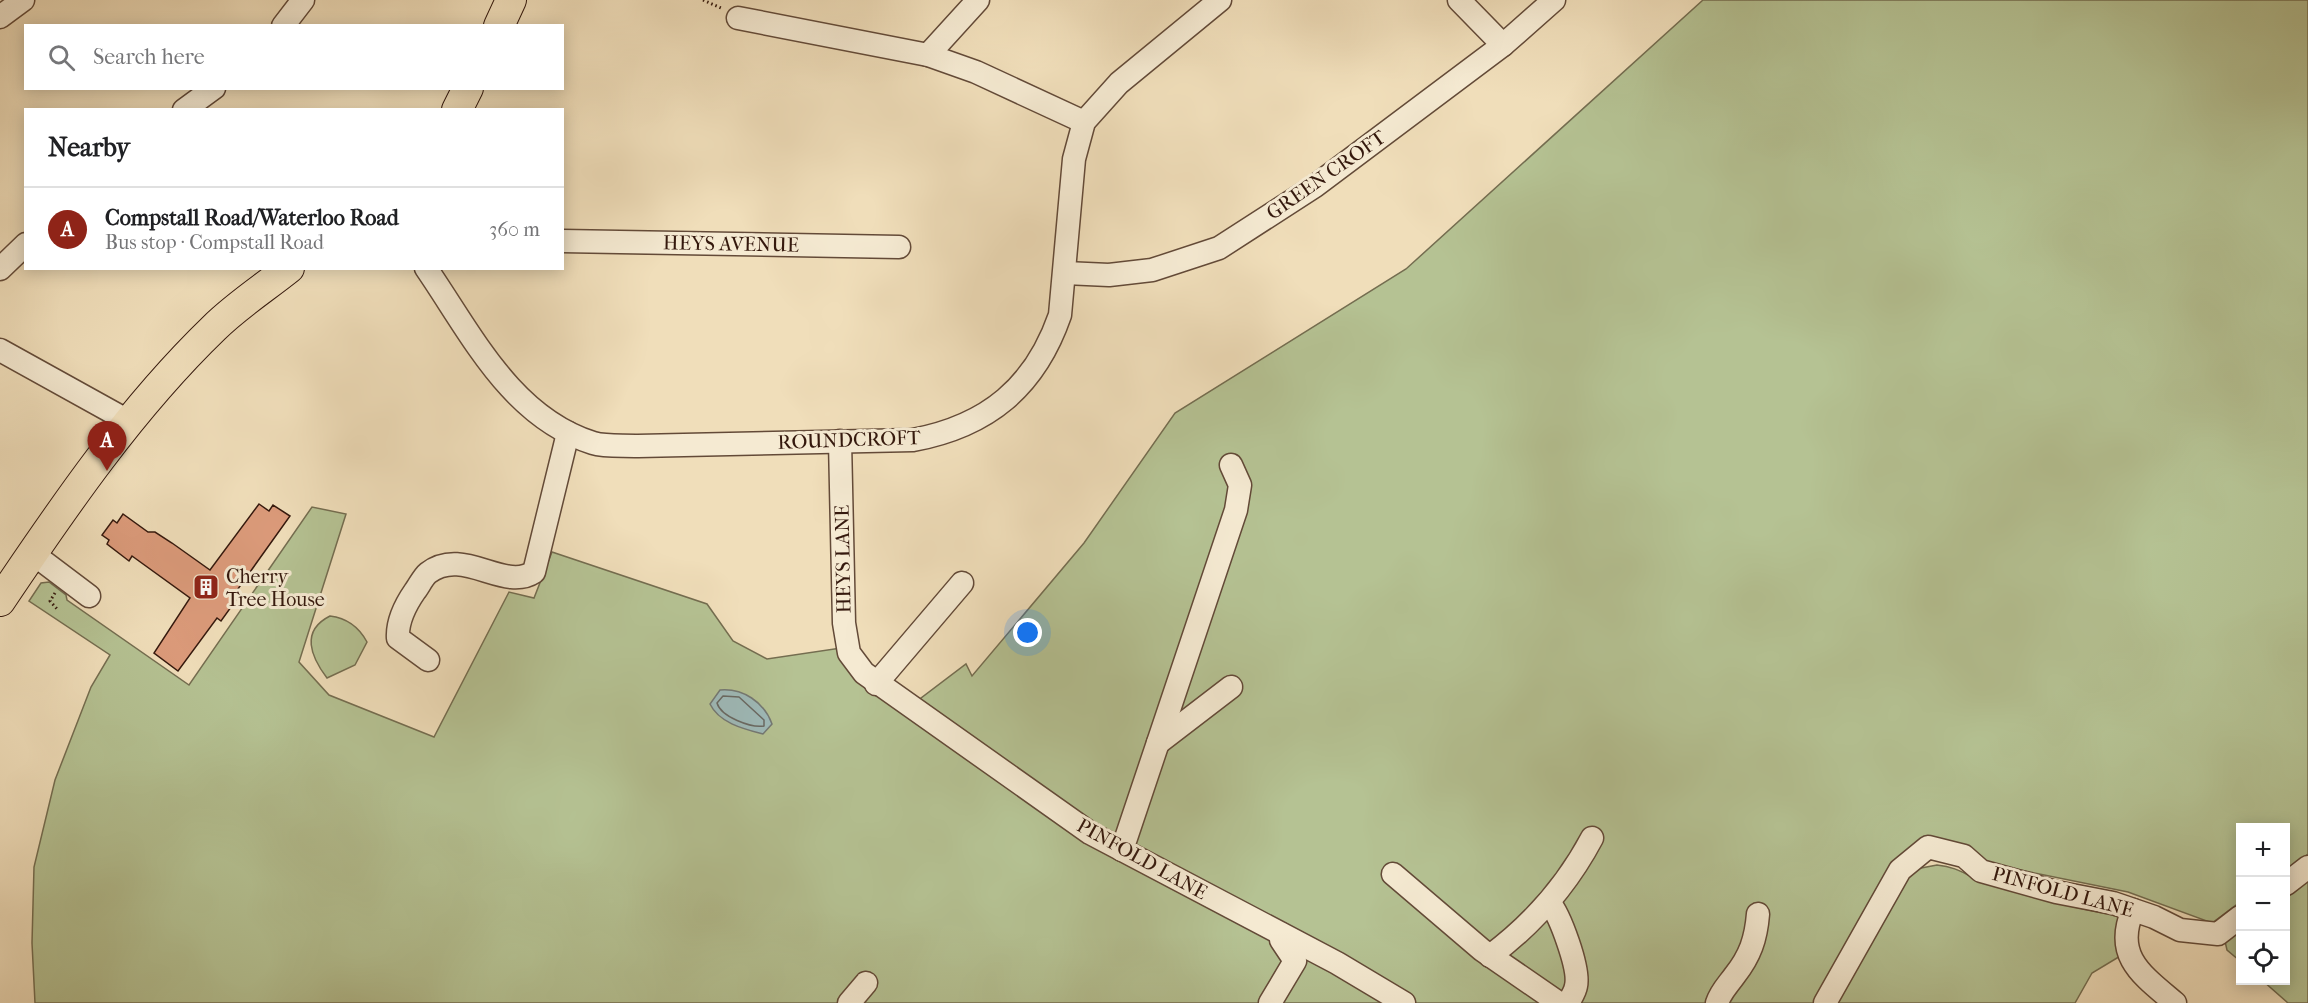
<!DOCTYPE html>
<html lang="en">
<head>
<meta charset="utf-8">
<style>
	body { margin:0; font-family:"IM FELL French Canon",serif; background:#f2f2f2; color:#202124 }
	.controls { position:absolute; right:18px; bottom:18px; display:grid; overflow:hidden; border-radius:0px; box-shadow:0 3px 15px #0003 }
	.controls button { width:54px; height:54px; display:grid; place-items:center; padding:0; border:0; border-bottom:2px solid #e0e0e0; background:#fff; color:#202124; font:30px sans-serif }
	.you { position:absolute; left:1028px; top:633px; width:21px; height:21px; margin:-15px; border:4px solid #fff; border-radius:50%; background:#1a73e8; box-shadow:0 0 0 9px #1a73e833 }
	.badge { display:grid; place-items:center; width:39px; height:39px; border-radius:50%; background:#8f2418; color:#fff; font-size:20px; font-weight:700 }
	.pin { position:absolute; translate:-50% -50px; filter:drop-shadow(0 2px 3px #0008) }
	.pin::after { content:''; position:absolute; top:32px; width:21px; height:18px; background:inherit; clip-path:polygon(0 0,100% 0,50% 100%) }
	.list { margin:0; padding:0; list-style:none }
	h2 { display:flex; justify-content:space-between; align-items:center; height:78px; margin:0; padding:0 24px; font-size:26px }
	h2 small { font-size:20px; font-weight:400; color:#757577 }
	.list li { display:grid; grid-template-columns:39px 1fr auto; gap:18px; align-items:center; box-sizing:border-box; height:84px; padding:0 24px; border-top:2px solid #e0e0e0 }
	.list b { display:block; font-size:22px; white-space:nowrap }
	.list p { margin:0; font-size:20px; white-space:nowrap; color:#757577 }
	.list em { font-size:20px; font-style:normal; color:#757577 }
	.icon { flex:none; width:33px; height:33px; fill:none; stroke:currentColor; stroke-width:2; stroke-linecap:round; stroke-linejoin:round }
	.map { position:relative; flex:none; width:2308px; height:1003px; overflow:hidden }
	.search { position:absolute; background:#fff; box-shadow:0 3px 15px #0003; left:24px; top:24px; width:540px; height:66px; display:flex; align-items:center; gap:15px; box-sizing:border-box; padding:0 21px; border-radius:0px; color:#757577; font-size:22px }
	.panel { position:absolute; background:#fff; box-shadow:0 3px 15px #0003; left:24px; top:108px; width:540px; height:162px; border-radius:0px }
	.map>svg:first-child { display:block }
	.green { fill:#b5c293; stroke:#746d50; stroke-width:1.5 }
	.water { fill:#9ebab9; stroke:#747974; stroke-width:1.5 }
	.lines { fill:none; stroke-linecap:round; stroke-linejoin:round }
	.shore { stroke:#696963; stroke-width:1.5 }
	.building { fill:#dc9b7b; stroke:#34180d; stroke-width:1.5 }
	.minor-casing { stroke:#634a38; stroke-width:25 }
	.major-casing { stroke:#34180d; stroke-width:32 }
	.path { stroke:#34180d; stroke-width:3; stroke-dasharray:1.5 3; stroke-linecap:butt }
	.minor { stroke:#f5ead2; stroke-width:22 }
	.major { stroke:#f0deba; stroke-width:30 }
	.labels { text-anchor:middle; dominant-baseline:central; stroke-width:6; stroke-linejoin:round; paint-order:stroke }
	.street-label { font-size:20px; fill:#34180d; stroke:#f5ead2 }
	.poi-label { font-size:20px; fill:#34180d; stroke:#f5ead2; text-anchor:start }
</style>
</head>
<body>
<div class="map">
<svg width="2308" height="1003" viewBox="0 0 2308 1003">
	<rect width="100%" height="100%" fill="#f0deba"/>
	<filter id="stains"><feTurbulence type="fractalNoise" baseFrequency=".00333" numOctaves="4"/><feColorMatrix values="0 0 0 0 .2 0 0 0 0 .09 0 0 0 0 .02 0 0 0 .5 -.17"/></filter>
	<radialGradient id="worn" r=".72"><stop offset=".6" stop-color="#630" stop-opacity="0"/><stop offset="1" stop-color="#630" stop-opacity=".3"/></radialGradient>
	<g class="green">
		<polygon points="1703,0 2308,0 2308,854 2286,870 2286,828 2240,828 2240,902 2212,923 2128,892 1986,863 1931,838 1817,1003 35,1003 32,943 34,867 55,780 91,687 110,655 29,601 41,583 49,582 66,595 67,600 189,685 312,507 346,514 299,662 329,695 434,737 509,592 534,598 552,552 707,604 733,641 767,659 841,648 913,704 966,664 972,676 1084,543 1175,413 1406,269"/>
		<path d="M330,616C346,618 359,627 367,642L355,665L327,678C311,657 300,631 330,616Z"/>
		<path d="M1937,865C1962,868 1965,876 1987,883C2032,897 2075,908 2121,917L2122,955L2092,973L2075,1003H1835L1902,884L1916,869Z"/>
		<polygon points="2308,874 2308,1003 2288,1003 2263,981 2286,980 2286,890"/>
		<polygon points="2240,924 2240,961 2227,950 2224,937"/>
	</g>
	<path class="water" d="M720,690C743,688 764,702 772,724L763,734C744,729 719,723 710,704Z"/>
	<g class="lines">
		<path class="shore" d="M723,696L739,697L764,720V726C751,728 721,717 717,703Z"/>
	</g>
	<polygon class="building" points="259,504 269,511 273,505 290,516 235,593 239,596 221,621 217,618 178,671 154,653 190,598 132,556 129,561 107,544 109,540 102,535 113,520 117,523 123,514 148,532 155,532 172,543 210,570"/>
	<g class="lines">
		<g class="minor-casing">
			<g id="minor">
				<polyline points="1459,0 1503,45"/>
				<polyline points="0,17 23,0"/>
				<polyline points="738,18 928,55 976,72 1084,122"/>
				<polyline points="283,26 303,0"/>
				<polyline points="928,55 978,0"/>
				<polyline points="184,110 214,88"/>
				<polyline points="562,241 899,247"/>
				<path d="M426,268C472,335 511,417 593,443C606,447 624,445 638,446L913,440C988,426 1035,387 1060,315L1074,159L1084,122L1119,83L1220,0"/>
				<polyline points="0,269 26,244"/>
				<polyline points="1065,273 1109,275 1152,270 1219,248 1315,186 1503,45 1554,0"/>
				<polyline points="0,350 130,422"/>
				<polyline points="840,441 844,623 849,653 864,673 1090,833 1337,963 1404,1003"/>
				<polyline points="32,553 89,596"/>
				<path d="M428,660L398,638C397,622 406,604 415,591C419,586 423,577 428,573C463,546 504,592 534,572L568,433"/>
				<polyline points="876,684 962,583"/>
				<polyline points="1158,743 1231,687"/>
				<polyline points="1122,850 1236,510 1240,485 1231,465"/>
				<polyline points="1393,874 1482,950 1559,1003"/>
				<polyline points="2286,884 2308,867"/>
				<path d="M1549,902C1560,915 1580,969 1576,986C1575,992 1571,998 1568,1003"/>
				<path d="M2133,910C2113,956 2142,975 2175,1003"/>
				<path d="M1490,956C1533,924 1567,885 1592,838"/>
				<polyline points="849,1003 866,983"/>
				<polyline points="1270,1003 1295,961 1281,940 1281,934"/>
				<path d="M1717,1003C1721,991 1728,985 1735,975C1750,956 1756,939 1758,914"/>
				<polyline points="1825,1003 1900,870 1928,847 1964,856 1981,871 2056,892 2113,903 2154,917 2180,930 2218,934 2240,917"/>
			</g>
		</g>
		<g class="major-casing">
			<g id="major">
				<polyline points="499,26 511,0"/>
				<polyline points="457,110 468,88"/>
				<path d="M0,601C64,506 131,408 214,328C236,306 264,288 289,268"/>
			</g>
		</g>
		<g class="path">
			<polyline points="703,0 721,8"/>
			<polyline points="55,593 50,601 58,610"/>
		</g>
		<use href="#minor" class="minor"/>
		<use href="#major" class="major"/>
	</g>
	<defs>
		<g id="building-square" transform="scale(1.35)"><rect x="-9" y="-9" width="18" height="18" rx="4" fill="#8f2418" stroke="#f5ead2"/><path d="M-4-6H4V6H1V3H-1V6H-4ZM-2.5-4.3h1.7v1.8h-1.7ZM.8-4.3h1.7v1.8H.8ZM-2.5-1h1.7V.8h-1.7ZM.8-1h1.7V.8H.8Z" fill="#fff"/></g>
	</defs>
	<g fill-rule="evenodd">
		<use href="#building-square" x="206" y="587"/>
	</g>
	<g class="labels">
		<g class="street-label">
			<text transform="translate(1326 175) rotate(-35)">GREEN CROFT</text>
			<text transform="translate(731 244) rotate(1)">HEYS AVENUE</text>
			<text transform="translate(849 440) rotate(-2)">ROUNDCROFT</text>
			<text transform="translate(843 559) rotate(-91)">HEYS LANE</text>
			<text transform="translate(1142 859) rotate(29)">PINFOLD LANE</text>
			<text transform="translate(2063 892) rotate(15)">PINFOLD LANE</text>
		</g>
		<g class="poi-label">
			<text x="226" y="576">Cherry<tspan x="226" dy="23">Tree House</tspan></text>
		</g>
	</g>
	<rect width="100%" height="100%" filter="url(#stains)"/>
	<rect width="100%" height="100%" fill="url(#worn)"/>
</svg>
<div class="controls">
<button>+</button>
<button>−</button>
<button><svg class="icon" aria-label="locate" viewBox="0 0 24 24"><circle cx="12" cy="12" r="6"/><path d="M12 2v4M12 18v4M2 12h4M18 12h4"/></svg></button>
</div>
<div class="you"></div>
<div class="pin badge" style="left:107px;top:471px">A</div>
<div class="search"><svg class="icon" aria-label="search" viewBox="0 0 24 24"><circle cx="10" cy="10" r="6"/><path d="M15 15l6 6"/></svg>Search here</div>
<section class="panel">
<h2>Nearby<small></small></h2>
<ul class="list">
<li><span class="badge">A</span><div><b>Compstall Road/Waterloo Road</b><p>Bus stop · Compstall Road</p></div><em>360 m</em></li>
</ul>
</section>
</div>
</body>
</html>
